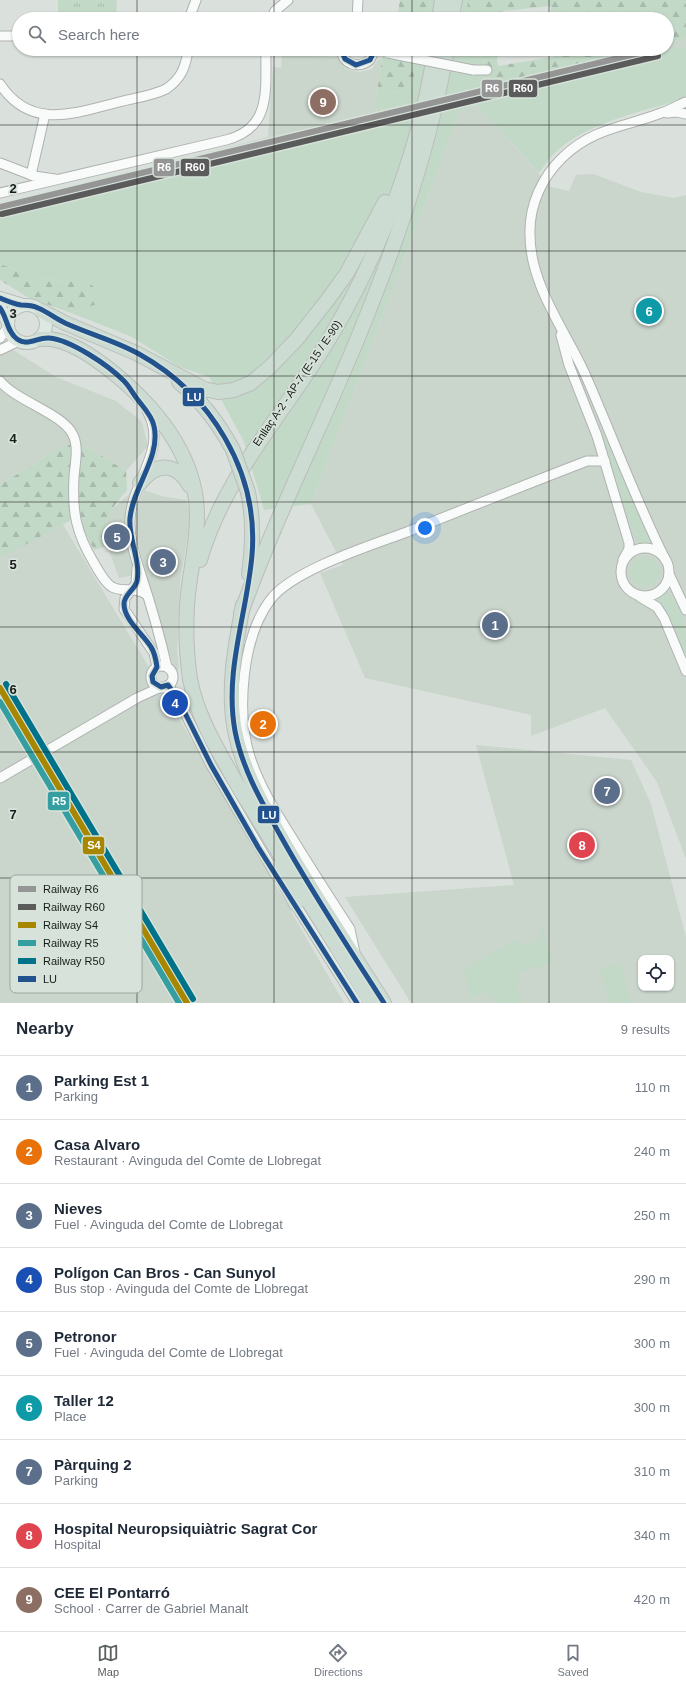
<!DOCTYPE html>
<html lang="en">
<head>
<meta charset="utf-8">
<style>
	body { margin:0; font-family:Arial,sans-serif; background:#f2f2f3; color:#1f2937 }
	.controls { position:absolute; right:12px; bottom:12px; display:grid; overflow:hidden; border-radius:8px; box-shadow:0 1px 3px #0004 }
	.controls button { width:36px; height:36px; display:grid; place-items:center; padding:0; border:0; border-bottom:1px solid #e0e1e3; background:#fff; color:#1f2937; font:20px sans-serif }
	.you { position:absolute; left:425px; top:528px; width:14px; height:14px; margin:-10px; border:3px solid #fff; border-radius:50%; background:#1a73e8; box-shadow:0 0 0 6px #1a73e833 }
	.badge { display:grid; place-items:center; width:26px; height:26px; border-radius:50%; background:#5b615c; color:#fff; font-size:13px; font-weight:700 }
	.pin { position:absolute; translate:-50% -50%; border:2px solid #fff; box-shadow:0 1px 4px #0006 }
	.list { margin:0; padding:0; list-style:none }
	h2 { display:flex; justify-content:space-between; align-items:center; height:52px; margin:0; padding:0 16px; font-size:17px }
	h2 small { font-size:13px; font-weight:400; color:#747a83 }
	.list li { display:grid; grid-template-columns:26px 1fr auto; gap:12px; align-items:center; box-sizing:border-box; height:64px; padding:0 16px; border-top:1px solid #e0e1e3 }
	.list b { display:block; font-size:15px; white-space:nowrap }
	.list p { margin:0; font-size:13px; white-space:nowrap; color:#747a83 }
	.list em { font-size:13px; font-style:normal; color:#747a83 }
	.icon { flex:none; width:22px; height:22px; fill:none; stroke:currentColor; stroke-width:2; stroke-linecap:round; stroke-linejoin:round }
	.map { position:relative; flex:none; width:686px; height:1003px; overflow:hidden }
	.search { position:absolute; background:#fff; box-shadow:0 1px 3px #0004; left:12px; right:12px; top:12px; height:44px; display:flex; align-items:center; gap:10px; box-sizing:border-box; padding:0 14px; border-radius:22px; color:#747a83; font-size:15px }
	.sheet { height:628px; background:#fff }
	nav { display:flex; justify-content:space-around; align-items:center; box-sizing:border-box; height:56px; border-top:1px solid #e0e1e3; background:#fff; font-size:11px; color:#747a83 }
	nav a { display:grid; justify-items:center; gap:2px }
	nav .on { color:#5b615c }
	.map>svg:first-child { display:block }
	.built { fill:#cad5cc; fill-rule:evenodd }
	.grass { fill:#c3d9c8 }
	.forest { fill:url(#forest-firs) }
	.park { fill:url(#park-tufts) }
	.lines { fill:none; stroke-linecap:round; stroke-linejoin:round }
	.minor-casing { stroke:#afb3b0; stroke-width:11 }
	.major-casing { stroke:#babebb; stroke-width:14 }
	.highway-casing { stroke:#babebb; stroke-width:16 }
	.minor { stroke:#f9fafa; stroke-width:9 }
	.major { stroke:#dee8e2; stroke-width:12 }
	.highway { stroke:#ccdcd2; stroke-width:14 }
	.minor-bridge-casing { stroke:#afb3b0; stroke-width:11; stroke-linecap:butt }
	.highway-bridge-casing { stroke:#babebb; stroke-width:16; stroke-linecap:butt }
	.minor-bridge { stroke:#f9fafa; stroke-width:9 }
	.highway-bridge { stroke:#ccdcd2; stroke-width:14 }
	.bus-1-casing { stroke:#d7e3da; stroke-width:8 }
	.bus-1 { stroke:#22538f; stroke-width:5 }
	.rail-1-casing { stroke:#d7e3da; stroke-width:9 }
	.rail-2-casing { stroke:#d7e3da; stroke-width:9 }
	.rail-3-casing { stroke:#d7e3da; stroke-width:9 }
	.rail-4-casing { stroke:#d7e3da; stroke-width:9 }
	.rail-5-casing { stroke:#d7e3da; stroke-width:9 }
	.rail-1 { stroke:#949594; stroke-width:6 }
	.rail-2 { stroke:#5b5b5b; stroke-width:6 }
	.rail-3 { stroke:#a78600; stroke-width:6 }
	.rail-4 { stroke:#359ea1; stroke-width:6 }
	.rail-5 { stroke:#00738a; stroke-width:6 }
	.grid { fill:none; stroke:#171c18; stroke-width:1; stroke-opacity:0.55 }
	.labels { text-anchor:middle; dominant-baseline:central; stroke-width:3.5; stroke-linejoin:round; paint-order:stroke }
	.street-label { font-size:11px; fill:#171c18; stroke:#d7e3da }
	.key { fill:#d7e3da; stroke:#9da7a0; stroke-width:1 }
	.key-label { font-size:11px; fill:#171c18 }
	.grid-label { font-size:13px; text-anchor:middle; font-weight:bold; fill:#171c18; stroke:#d7e3da; stroke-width:3.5; stroke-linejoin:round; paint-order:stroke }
	.line-badge { stroke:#d7e3da; stroke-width:1.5 }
	.badge-label { font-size:11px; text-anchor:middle; font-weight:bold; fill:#fff }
</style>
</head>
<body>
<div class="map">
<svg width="686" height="1003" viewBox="0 0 686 1003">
	<defs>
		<pattern id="forest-firs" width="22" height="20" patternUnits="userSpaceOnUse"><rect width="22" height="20" fill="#c3d9c8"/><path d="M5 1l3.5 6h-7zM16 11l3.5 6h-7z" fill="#a7baab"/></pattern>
		<pattern id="park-tufts" width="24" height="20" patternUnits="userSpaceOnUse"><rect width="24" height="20" fill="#c3d9c8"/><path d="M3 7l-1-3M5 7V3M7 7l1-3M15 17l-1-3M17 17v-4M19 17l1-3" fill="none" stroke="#a7baab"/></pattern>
	</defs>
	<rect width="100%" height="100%" fill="#dae0db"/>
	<g class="built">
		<polygon points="686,38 686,46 474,97 471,90 641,49 667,49 667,43"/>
		<polygon points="282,55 337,57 346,69 360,72 372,69 378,60 382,59 374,111 401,106 403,114 107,187 0,211 0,204 268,137 273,67 281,68"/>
		<polygon points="477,105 551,187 569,191 576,175 593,174 641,192 674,198 686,195 686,859 657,782 605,708 531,736 531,715 365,678 320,573 343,565 311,504 460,111"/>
		<polygon points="10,348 56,377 116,401 142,422 148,446 126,471 84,445 64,445 0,485 0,349"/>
		<polygon points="144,490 161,496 186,500 190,512 189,527 180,582 177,652 179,669 175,671 150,590 138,543 136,521 137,508"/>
		<polygon points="130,494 125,521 134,575 119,578 107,545 106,519 112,509"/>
		<polygon points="62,523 165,694 344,1003 0,1003 0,558"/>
		<path d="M476,745L631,760L651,804L686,937V1003H411L345,897L514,885ZM641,958H671V988H641Z"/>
	</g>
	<g class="grass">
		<polygon points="430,0 468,0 466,19 429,19"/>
		<path d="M686,46V98C643,112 584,122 552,156C547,161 543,168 539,173L477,105L460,111L311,504L264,510L244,442L209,377L180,367L130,336L71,313L100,303L62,281L38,278L0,264V211L107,187L403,114L400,106L374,111L377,92L404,91L411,84L424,49H482L485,86L471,90L474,97Z"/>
		<polygon points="604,430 654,544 638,544 625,511 600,432"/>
		<circle cx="645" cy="572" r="15"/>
		<path d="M666,590C686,613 686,626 686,656L666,609L657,599Z"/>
		<polygon points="543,928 554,963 519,972 520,980 516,985 524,1003 497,1003 493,997 483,992 470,998 464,969 515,940 527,944 542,939 539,929"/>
		<polygon points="620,963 631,1002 610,1003 600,969"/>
	</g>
	<g class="forest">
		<polygon points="400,0 430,0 429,19 397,19"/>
		<polygon points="468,0 686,0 686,38 667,43 667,19 551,19 551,6 503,11 502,19 466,19"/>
		<polygon points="386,49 424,49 411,84 404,91 377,92 382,59"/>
		<polygon points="482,49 498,49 497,59 498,66 553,57 553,49 641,49 485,86"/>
		<polygon points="0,264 38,278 62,281 88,282 101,293 100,303 71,313 27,297 0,280"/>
		<path d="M64,445H84L126,471L127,490C108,513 105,516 107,546L94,550L77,517L0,558V485Z"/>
	</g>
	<polygon class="park" points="58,0 117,0 116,19 58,19"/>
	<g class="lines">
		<g class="minor-casing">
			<g id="minor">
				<polyline points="189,19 196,0"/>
				<polyline points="271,19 275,11 288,0"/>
				<polyline points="357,19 358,0"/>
				<polyline points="0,36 19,36"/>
				<path d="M341,49C343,65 358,69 370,60L375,49"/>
				<polyline points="473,70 487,70"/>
				<path d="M0,84C31,131 75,113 119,102C134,98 152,96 166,89C181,79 186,67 188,49"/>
				<polyline points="667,113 677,112 686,114"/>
				<polyline points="0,163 34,176 55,179"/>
				<polyline points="31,175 45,114"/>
				<path d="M0,193L226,140C273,128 265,88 266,49"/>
				<polyline points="561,335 569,365 597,436 629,543 629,549 623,560"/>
				<polyline points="0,338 8,327"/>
				<polyline points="0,350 19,341"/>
				<path d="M0,381C16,401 64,414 73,435C79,447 75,464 74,477C72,512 76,533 94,563C99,571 104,582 112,587C123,593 135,586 147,595"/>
				<path d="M147,411C169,448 132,481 130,519C129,540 136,559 142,578C152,608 160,637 167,667"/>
				<circle cx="645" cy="572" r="24"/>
				<path d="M665,559C635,499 612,435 585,374C565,330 530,285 530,235C529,205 542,177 563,157C593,128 625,127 661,113C670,110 678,105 686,102"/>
				<polyline points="137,568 136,584 125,598 124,609 154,653 157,667"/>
				<polyline points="669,574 686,610"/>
				<polyline points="640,597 657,607 664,618 686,671"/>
				<circle cx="162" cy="677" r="11"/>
				<polyline points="168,685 179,701 211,765 277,877"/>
				<polyline points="0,778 137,698 161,687"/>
				<polyline points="293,901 357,1003"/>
				<path d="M355,953L350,929C330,898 310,867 291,836C275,811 259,785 250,757C236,712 242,636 271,599C293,570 372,545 407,532C467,508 527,484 587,461H605"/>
			</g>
		</g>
		<g class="major-casing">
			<g id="major">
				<polyline points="0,298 23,305"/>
				<circle cx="27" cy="324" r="19"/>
				<polyline points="0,308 8,322"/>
			</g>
		</g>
		<g class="highway-casing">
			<g id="highway">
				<polyline points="439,19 442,0"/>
				<polyline points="451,19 455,0"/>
				<polyline points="42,311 65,323 136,353 204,389 218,392 234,390 251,383 270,367 296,340 326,302 347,273 385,202"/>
				<path d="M40,339C66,336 95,358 115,374C157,409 197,457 197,516C197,542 191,568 188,594C185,623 186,650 190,679C197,717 219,752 238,786L371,1003"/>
				<path d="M179,382C202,401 219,424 233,450"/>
				<path d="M140,483C157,462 176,462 190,486"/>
				<path d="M248,492C254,520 253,546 249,574"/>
				<path d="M200,560C225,473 288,410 332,334C381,251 421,145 435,49"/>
				<path d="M243,605C235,647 227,688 235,731C243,771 263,806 283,841C314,896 350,949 384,1003"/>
				<path d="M241,613C275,518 321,428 359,335C397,242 430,147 447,49"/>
				<polyline points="277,867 296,904"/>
			</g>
		</g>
		<use href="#minor" class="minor"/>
		<use href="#major" class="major"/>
		<use href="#highway" class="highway"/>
		<g class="minor-bridge-casing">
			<polyline id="minor-bridge" points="388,53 473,70"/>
		</g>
		<g class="highway-bridge-casing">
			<polyline id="highway-bridge" points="233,450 248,492"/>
		</g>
		<use href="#minor-bridge" class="minor-bridge"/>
		<use href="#highway-bridge" class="highway-bridge"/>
		<g class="bus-1-casing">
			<g id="bus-1">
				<polyline points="341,49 345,59 356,65 370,60 375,49"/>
				<path d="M0,298C7,301 14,304 21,305C27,305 32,305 38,308C48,312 56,319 65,323C89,334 116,341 139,354C211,394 259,472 252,555C247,614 224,671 235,731C242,768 261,801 279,833C311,891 348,947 384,1003"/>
				<path d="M0,308C7,317 7,332 17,339C28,347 37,337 49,338C71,340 108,365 124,381C130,387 133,394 138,400C144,408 152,416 154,426C161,457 133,487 130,518C128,539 141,560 137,581C135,590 124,594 124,604C124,620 143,634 151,647C155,653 156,660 157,667L152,676L153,682L161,687L168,685L179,701L211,765L258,847L357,1003"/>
			</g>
		</g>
		<use href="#bus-1" class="bus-1"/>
		<g class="rail-1-casing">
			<polyline id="rail-1" points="0,207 656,49"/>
		</g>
		<g class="rail-2-casing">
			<polyline id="rail-2" points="2,214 658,56"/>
		</g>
		<g class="rail-3-casing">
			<polyline id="rail-3" points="0,688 187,1003"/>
		</g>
		<g class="rail-4-casing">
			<polyline id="rail-4" points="0,702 179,1003"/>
		</g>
		<g class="rail-5-casing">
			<polyline id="rail-5" points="6,684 193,999"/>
		</g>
		<use href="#rail-1" class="rail-1"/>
		<use href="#rail-2" class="rail-2"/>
		<use href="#rail-3" class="rail-3"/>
		<use href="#rail-4" class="rail-4"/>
		<use href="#rail-5" class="rail-5"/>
	</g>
	<path class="grid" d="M137,0V19M274,0V19M412,0V19M549,0V19M137,49V1003M274,49V1003M412,49V1003M549,49V1003M0,125H686M0,251H686M0,376H686M0,502H686M0,627H686M0,752H686M0,878H686"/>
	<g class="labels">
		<g class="street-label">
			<text transform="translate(297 383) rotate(-56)">Enllaç A-2 - AP-7 (E-15 / E-90)</text>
		</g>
	</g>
	<rect x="10" y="875" width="132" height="118" rx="6" class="key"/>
	<rect x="18" y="886" width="18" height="6" fill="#949594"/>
	<rect x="18" y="904" width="18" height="6" fill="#5b5b5b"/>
	<rect x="18" y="922" width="18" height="6" fill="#a78600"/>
	<rect x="18" y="940" width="18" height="6" fill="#359ea1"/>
	<rect x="18" y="958" width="18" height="6" fill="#00738a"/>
	<rect x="18" y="976" width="18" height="6" fill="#22538f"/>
	<g class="key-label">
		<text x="43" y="893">Railway R6</text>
		<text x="43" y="911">Railway R60</text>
		<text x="43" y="929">Railway S4</text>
		<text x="43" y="947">Railway R5</text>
		<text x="43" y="965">Railway R50</text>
		<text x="43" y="983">LU</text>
	</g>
	<g class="grid-label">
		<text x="13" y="193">2</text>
		<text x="13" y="318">3</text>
		<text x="13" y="443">4</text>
		<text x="13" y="569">5</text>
		<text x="13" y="694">6</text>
		<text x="13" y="819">7</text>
	</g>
	<g class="line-badge">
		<rect x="508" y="79" width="30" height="19" rx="4" fill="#5b5b5b"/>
		<rect x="481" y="79" width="22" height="19" rx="4" fill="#949594"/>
		<rect x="180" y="158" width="30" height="19" rx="4" fill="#5b5b5b"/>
		<rect x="153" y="158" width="22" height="19" rx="4" fill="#949594"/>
		<rect x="182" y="387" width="23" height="20" rx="4" fill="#22538f"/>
		<rect x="47" y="791" width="23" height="20" rx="4" fill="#359ea1"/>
		<rect x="257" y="805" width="23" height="19" rx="4" fill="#22538f"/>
		<rect x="82" y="836" width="23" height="19" rx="4" fill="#a78600"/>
	</g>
	<g class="badge-label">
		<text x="523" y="92">R60</text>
		<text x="492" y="92">R6</text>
		<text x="195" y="171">R60</text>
		<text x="164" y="171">R6</text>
		<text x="194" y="401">LU</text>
		<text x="59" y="805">R5</text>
		<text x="269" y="819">LU</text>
		<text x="94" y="849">S4</text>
	</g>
</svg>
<div class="controls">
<button><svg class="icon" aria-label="locate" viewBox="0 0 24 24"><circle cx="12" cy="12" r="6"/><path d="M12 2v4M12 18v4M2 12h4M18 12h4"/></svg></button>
</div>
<div class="you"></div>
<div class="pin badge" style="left:495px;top:625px;background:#5c6f8a">1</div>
<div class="pin badge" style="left:263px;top:724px;background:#e8710a">2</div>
<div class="pin badge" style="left:163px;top:562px;background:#5c6f8a">3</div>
<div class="pin badge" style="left:175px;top:703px;background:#1a4fb4">4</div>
<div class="pin badge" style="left:117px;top:537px;background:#5c6f8a">5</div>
<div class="pin badge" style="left:649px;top:311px;background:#0f9aa8">6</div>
<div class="pin badge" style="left:607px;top:791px;background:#5c6f8a">7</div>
<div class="pin badge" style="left:582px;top:845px;background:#e0444e">8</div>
<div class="pin badge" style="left:323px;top:102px;background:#8d6e63">9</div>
<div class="search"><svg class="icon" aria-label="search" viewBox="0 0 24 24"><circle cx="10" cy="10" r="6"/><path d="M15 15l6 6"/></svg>Search here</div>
</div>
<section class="sheet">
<h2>Nearby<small>9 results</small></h2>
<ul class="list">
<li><span class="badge" style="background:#5c6f8a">1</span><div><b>Parking Est 1</b><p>Parking</p></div><em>110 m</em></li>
<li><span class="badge" style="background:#e8710a">2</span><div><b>Casa Alvaro</b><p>Restaurant · Avinguda del Comte de Llobregat</p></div><em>240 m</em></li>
<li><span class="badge" style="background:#5c6f8a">3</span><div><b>Nieves</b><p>Fuel · Avinguda del Comte de Llobregat</p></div><em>250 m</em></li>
<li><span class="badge" style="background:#1a4fb4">4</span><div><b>Polígon Can Bros - Can Sunyol</b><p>Bus stop · Avinguda del Comte de Llobregat</p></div><em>290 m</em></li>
<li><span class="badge" style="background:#5c6f8a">5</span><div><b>Petronor</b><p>Fuel · Avinguda del Comte de Llobregat</p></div><em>300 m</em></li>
<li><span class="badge" style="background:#0f9aa8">6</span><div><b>Taller 12</b><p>Place</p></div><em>300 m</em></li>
<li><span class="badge" style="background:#5c6f8a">7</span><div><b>Pàrquing 2</b><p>Parking</p></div><em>310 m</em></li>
<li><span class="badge" style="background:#e0444e">8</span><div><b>Hospital Neuropsiquiàtric Sagrat Cor</b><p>Hospital</p></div><em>340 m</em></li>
<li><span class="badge" style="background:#8d6e63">9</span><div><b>CEE El Pontarró</b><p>School · Carrer de Gabriel Manalt</p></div><em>420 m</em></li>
</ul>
</section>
<nav>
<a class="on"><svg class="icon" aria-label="map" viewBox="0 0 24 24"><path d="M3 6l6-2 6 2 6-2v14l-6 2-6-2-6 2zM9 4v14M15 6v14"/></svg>Map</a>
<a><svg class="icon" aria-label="directions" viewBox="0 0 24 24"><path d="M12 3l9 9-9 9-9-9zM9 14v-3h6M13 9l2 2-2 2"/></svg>Directions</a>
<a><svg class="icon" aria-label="saved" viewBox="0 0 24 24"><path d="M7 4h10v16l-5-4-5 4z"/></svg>Saved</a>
</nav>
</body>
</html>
